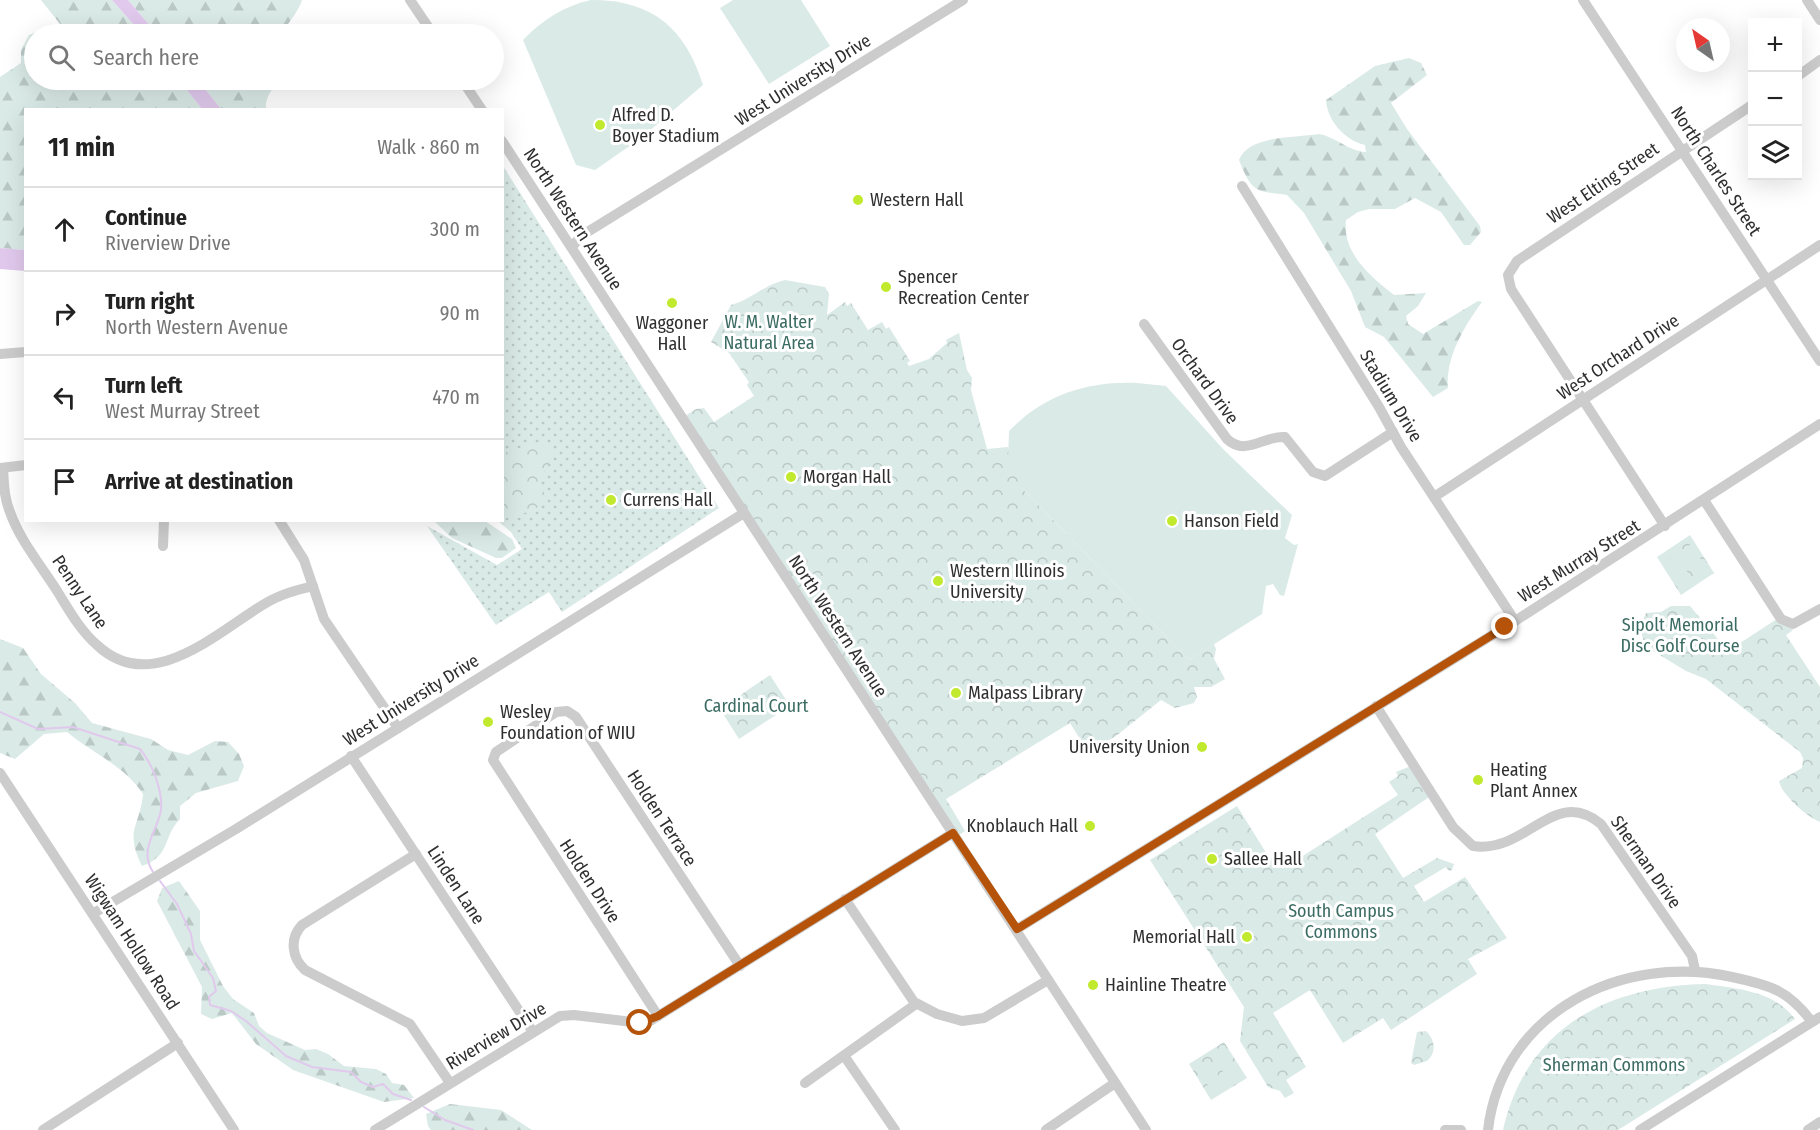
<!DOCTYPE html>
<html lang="en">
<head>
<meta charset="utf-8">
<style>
	body { margin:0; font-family:"Fira Sans Condensed",sans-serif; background:#f2f2f2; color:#222 }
	.controls { position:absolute; right:18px; top:18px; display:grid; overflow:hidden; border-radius:0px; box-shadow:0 6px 24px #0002 }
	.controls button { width:54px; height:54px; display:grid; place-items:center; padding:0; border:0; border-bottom:2px solid #e0e0e0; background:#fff; color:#222; font:30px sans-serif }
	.compass { position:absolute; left:1676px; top:18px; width:54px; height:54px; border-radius:50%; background:#fff; box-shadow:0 6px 24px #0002; rotate:326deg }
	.stop { position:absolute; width:18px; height:18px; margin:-14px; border:4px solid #b45309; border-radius:50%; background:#fff }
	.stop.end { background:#b45309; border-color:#fff; box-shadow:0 2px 6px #0008 }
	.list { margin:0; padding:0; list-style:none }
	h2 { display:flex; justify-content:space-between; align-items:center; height:78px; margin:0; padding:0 24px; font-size:26px }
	h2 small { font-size:20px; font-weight:400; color:#767676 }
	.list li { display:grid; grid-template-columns:39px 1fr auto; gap:18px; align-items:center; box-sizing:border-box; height:84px; padding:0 24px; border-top:2px solid #e0e0e0 }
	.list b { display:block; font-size:22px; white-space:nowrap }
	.list p { margin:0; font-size:20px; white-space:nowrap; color:#767676 }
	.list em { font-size:20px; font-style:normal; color:#767676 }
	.icon { flex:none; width:33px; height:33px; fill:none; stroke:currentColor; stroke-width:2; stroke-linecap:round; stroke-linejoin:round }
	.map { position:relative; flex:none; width:1820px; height:1130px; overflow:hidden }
	.search { position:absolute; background:#fff; box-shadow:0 6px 24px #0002; left:24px; top:24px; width:480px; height:66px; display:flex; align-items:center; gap:15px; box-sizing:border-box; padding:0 21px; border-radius:33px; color:#767676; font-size:22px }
	.panel { position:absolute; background:#fff; box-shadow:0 6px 24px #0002; left:24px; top:108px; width:480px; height:414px; border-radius:0px }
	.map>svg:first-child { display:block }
	.grass { fill:url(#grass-dots) }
	.forest { fill:url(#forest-firs) }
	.park { fill:url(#park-crowns) }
	.pitch { fill:#daeae6 }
	.water { fill:#e1c9ed }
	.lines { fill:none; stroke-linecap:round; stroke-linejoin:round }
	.stream { stroke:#e1c9ed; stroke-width:2 }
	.minor { stroke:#ccc; stroke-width:10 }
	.route { stroke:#b45309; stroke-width:8 }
	.poi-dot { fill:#c1e92e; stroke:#fff; stroke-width:2 }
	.labels { text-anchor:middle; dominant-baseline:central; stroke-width:6; stroke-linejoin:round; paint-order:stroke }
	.street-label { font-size:18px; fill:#2f2f2f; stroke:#fff }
	.poi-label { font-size:18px; fill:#2f2f2f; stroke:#fff; text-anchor:start }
	.park-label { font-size:18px; fill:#3b6c63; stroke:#fff }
</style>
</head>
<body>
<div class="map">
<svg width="1820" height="1130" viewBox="0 0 1820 1130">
	<defs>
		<pattern id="grass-dots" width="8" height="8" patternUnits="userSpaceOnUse" patternTransform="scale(1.5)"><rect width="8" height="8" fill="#daeae6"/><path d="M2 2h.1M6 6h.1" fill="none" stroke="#bbc9c6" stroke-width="1.8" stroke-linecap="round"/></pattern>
		<pattern id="forest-firs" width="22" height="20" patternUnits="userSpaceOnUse" patternTransform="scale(1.5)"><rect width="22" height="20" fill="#daeae6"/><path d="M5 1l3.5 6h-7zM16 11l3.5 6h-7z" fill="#bbc9c6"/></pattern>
		<pattern id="park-crowns" width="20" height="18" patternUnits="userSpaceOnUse" patternTransform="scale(1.5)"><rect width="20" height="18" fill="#daeae6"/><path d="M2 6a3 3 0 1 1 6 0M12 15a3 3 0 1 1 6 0" fill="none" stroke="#bbc9c6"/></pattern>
	</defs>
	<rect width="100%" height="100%" fill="#fff"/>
	<polygon class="grass" points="503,166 719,508 562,612 549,592 496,625 427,526 497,565 522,549 511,532 498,521 502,520"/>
	<g class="forest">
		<path d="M41,0H112L142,34H34V80H179L202,109L26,110L25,250L0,248V77L21,63V50L29,35C39,31 46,28 55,34L61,31L60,24Z"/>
		<path d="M128,0H302C298,13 288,22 282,34H157Z"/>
		<path d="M1409,58L1421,63L1427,75L1391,103L1407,129L1480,226L1481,232L1470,245H1464L1441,212L1415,198L1395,209H1369L1358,212L1346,220C1342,253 1370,276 1394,295L1426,293L1418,306L1406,316L1408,324L1423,334L1478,301L1482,302C1465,325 1445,358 1448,388L1433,397L1384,337L1365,327L1351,291L1304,213L1287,195C1254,191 1252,192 1239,160C1248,135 1295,138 1319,134C1336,137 1348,151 1366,152L1365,145C1346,141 1327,121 1326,100L1375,66Z"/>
		<path d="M198,80H276C274,92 265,93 266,110L221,109Z"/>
		<polygon points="434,521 485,521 512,539 516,548 502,558 496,558 452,538"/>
		<path d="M0,639L23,648L41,674L75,703L92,723L151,739L168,750L188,755L215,741L228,742L239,754L244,766L238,781L196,793L180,806V819C162,838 171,856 142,866C124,830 140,827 143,794C125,766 92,753 67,732L44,734L15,759L0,753Z"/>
		<polygon points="179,881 200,911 200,940 223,986 233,999 254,1013 259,1026 267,1033 305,1050 316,1049 328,1054 344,1066 376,1069 386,1074 392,1083 404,1085 414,1098 384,1102 293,1070 256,1044 232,1013 212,1019 201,1014 202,987 157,901 162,888"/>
		<polygon points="450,1104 501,1110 532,1130 431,1130 428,1126 426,1114"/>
	</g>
	<g class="park">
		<path d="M785,280L825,287L829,294L827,315L845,302L847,306L851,303L868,330L882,322L886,329L889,327L910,361L907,363L909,366L929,359L947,343L946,340L959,333L967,370L972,378L971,390L987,449L1008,447L1022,488L1189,660L1214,644L1216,649L1214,659L1225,679L1211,687H1194L1197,697L1194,703L1175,708L1161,700L1116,736L1088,752L1070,723L946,799L965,831L956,837L682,418L696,409L704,408L714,422L754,396L747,385L749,382L729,353L711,342L731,305C751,300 765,284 785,280Z"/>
		<path d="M529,445L544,446L554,454L540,479L546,500C535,512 518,517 503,514V453Z"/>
		<polygon points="1690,535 1714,573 1681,595 1657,557"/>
		<path d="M1671,606H1690L1728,651L1780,617L1793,630L1786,635L1820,687V822C1807,817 1781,794 1779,781L1802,768L1803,758L1800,752L1706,679L1686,671L1653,651L1644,643L1641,631L1640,626L1646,613L1661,612Z"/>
		<polygon points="770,675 790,706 739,739 720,709"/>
		<polygon points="1413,765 1432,795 1375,834 1403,878 1437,858 1454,864 1452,870 1449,871 1446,867 1414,886 1424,902 1465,877 1507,938 1468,959 1477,974 1391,1030 1383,1018 1343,1043 1310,990 1273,1013 1306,1067 1286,1080 1294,1093 1285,1098 1280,1091 1268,1087 1240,1041 1244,1007 1150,860 1237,806 1270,859 1276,856 1284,868 1398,795 1389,782 1398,776 1396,772"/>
		<path d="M1706,984C1739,989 1774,991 1795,1019L1618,1130H1503C1526,1028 1607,986 1706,984Z"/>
		<path d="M1426,1031C1435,1040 1437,1052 1427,1061L1414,1065L1411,1063L1417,1032Z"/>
		<polygon points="1224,1042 1247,1078 1211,1100 1189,1064"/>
	</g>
	<g class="pitch">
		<path d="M591,0C654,0 685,29 703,85L641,138L595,170L576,165L523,40C542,20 564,6 591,0Z"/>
		<polygon points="733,0 801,0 830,46 769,84 720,8"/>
		<path d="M1137,383L1166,386L1224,450L1292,515L1285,538L1294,545L1298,544L1284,596L1280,595L1273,584L1266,586L1262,614L1189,660L1022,488L1008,461L1009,431C1044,395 1087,381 1137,383Z"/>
		<polygon points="1691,544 1707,569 1695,577 1679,552"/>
		<polygon points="1676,554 1692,579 1680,586 1664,562"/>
		<polygon points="1225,1049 1241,1074 1229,1082 1214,1057"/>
		<polygon points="1209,1060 1224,1085 1212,1092 1197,1067"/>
	</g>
	<g class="water">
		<polygon points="112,0 128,0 157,34 142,34"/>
		<polygon points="179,80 198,80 221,109 202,109"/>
		<polygon points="0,248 25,250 25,271 0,269"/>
	</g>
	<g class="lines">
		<g class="stream">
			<path d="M0,712L38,729L73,727L140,749C152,763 163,791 161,810C158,830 138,850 153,872"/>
			<polyline points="160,881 177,904 191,934 194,951 213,978 216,991 209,997 210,1005 231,1011 246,1021 286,1056 312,1067 351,1072 361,1082 373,1087 383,1084 393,1094 411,1100"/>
			<polyline points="424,1107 445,1120 473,1130"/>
		</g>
		<g class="minor">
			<polyline points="410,0 433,34"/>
			<polyline points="1583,0 1820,361"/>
			<polyline points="1807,0 1820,20"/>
			<polyline points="1798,76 1820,60"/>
			<polyline points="462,80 482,110"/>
			<polyline points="502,141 1146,1130"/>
			<polyline points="1242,186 1379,407 1401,447 1515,621"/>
			<polyline points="572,247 581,236 963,0"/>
			<path d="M1144,324L1227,439C1246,457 1264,435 1285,437L1313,472L1325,476L1393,432"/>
			<polyline points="0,354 26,352"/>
			<polyline points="0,468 26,465"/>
			<path d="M3,468C4,483 4,498 10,512C20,541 43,568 59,594C70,612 81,631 97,645C152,697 218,631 266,603C281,594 297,590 313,586"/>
			<polyline points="1434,497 1820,245"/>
			<polyline points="1704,500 1781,619 1793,624 1820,609"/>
			<polyline points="279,520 304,560 324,619 398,728"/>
			<polyline points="1665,526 1511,289 1508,275 1517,261 1752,105"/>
			<polyline points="163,546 164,520"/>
			<path d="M1376,706L1453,827L1473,846C1527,854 1554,785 1601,824L1692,956L1695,970"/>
			<polyline points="351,756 533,1032"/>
			<polyline points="0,773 234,1130"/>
			<path d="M416,854L302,925C289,939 292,958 305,970L410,1024L450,1083"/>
			<polyline points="845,899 914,1002 937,1014 962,1021 984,1018 1048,980"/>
			<polyline points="94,913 236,829 744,513"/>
			<polyline points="1017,929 1515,621 1820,424"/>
			<polyline points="658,1016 493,760 496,752 556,712 567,711 576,717 740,966"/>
			<polyline points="845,1057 895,1130"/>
			<polyline points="805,1083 916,1004"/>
			<polyline points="43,1130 178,1043"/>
			<polyline points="375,1130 560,1016 574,1015 641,1023 650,1021 953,833"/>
			<polyline points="1046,1130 1115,1083"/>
			<polyline points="1445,1130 1461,1130"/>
			<path d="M1488,1130C1502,1011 1623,953 1732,977C1770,985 1788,990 1812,1022"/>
			<polyline points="1640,1130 1820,1017"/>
			<polyline points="1808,1130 1820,1122"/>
		</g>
	</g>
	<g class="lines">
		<polyline class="route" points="640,1023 658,1016 953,833 1017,929 1505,627"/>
	</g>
	<g class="poi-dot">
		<circle cx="600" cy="125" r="6"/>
		<circle cx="858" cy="200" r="6"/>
		<circle cx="886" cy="287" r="6"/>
		<circle cx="672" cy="303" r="6"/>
		<circle cx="791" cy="477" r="6"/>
		<circle cx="611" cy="500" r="6"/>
		<circle cx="1172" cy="521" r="6"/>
		<circle cx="938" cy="581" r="6"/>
		<circle cx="956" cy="693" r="6"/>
		<circle cx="488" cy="722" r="6"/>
		<circle cx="1202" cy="747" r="6"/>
		<circle cx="1478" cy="780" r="6"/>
		<circle cx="1090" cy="826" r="6"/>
		<circle cx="1212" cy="859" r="6"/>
		<circle cx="1247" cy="937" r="6"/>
		<circle cx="1093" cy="985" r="6"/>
	</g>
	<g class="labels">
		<g class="street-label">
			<text transform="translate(803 80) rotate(-32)">West University Drive</text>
			<text transform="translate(1716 171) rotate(57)">North Charles Street</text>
			<text transform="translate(1603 183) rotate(-34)">West Elting Street</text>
			<text transform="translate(573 219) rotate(57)">North Western Avenue</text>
			<text transform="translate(1618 357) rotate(-33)">West Orchard Drive</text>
			<text transform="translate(1205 381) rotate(54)">Orchard Drive</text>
			<text transform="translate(1391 396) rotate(59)">Stadium Drive</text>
			<text transform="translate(1579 561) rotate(-32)">West Murray Street</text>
			<text transform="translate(80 592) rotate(56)">Penny Lane</text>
			<text transform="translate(838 626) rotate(57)">North Western Avenue</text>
			<text transform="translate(411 700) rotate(-32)">West University Drive</text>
			<text transform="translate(662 818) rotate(57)">Holden Terrace</text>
			<text transform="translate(1646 862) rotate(55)">Sherman Drive</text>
			<text transform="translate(590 881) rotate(57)">Holden Drive</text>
			<text transform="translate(456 885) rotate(57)">Linden Lane</text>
			<text transform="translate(132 942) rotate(57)">Wigwam Hollow Road</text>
			<text transform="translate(496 1036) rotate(-31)">Riverview Drive</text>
		</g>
		<g class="poi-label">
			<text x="612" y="115">Alfred D.<tspan x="612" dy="21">Boyer Stadium</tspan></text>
			<text x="870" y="200">Western Hall</text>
			<text x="898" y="277">Spencer<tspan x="898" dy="21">Recreation Center</tspan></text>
			<text x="672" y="323" text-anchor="middle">Waggoner<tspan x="672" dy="21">Hall</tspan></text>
			<text x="803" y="477">Morgan Hall</text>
			<text x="623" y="500">Currens Hall</text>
			<text x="1184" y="521">Hanson Field</text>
			<text x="950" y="571">Western Illinois<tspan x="950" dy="21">University</tspan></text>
			<text x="968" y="693">Malpass Library</text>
			<text x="500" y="712">Wesley<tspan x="500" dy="21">Foundation of WIU</tspan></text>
			<text x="1190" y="747" text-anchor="end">University Union</text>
			<text x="1490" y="770">Heating<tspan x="1490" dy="21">Plant Annex</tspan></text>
			<text x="1078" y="826" text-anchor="end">Knoblauch Hall</text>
			<text x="1224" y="859">Sallee Hall</text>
			<text x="1235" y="937" text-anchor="end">Memorial Hall</text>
			<text x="1105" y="985">Hainline Theatre</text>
		</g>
		<g class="park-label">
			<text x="769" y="322">W. M. Walter<tspan x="769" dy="21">Natural Area</tspan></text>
			<text x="1680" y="625">Sipolt Memorial<tspan x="1680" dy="21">Disc Golf Course</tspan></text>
			<text x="756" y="706">Cardinal Court</text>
			<text x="1341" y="911">South Campus<tspan x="1341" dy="21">Commons</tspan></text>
			<text x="1614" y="1065">Sherman Commons</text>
		</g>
	</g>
</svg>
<div class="controls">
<button>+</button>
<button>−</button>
<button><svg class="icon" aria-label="layers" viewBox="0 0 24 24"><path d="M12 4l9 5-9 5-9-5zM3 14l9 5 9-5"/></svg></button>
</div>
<svg class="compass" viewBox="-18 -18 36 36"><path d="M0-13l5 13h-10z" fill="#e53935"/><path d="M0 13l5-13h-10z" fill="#767676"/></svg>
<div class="stop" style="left:640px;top:1023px"></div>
<div class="stop end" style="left:1505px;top:627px"></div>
<div class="search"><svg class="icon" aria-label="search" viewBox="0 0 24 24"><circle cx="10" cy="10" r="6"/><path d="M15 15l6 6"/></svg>Search here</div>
<section class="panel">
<h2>11 min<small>Walk · 860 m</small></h2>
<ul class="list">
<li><svg class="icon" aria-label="ahead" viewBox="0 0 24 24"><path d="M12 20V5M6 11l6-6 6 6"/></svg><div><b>Continue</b><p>Riverview Drive</p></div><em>300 m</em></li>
<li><svg class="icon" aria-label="right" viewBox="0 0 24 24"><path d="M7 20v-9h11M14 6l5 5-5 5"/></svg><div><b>Turn right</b><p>North Western Avenue</p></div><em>90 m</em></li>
<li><svg class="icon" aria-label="left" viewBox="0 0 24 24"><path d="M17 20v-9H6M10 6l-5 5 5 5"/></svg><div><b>Turn left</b><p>West Murray Street</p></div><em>470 m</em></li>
<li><svg class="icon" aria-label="arrive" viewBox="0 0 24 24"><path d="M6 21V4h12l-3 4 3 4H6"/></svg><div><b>Arrive at destination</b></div></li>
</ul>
</section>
</div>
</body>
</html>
